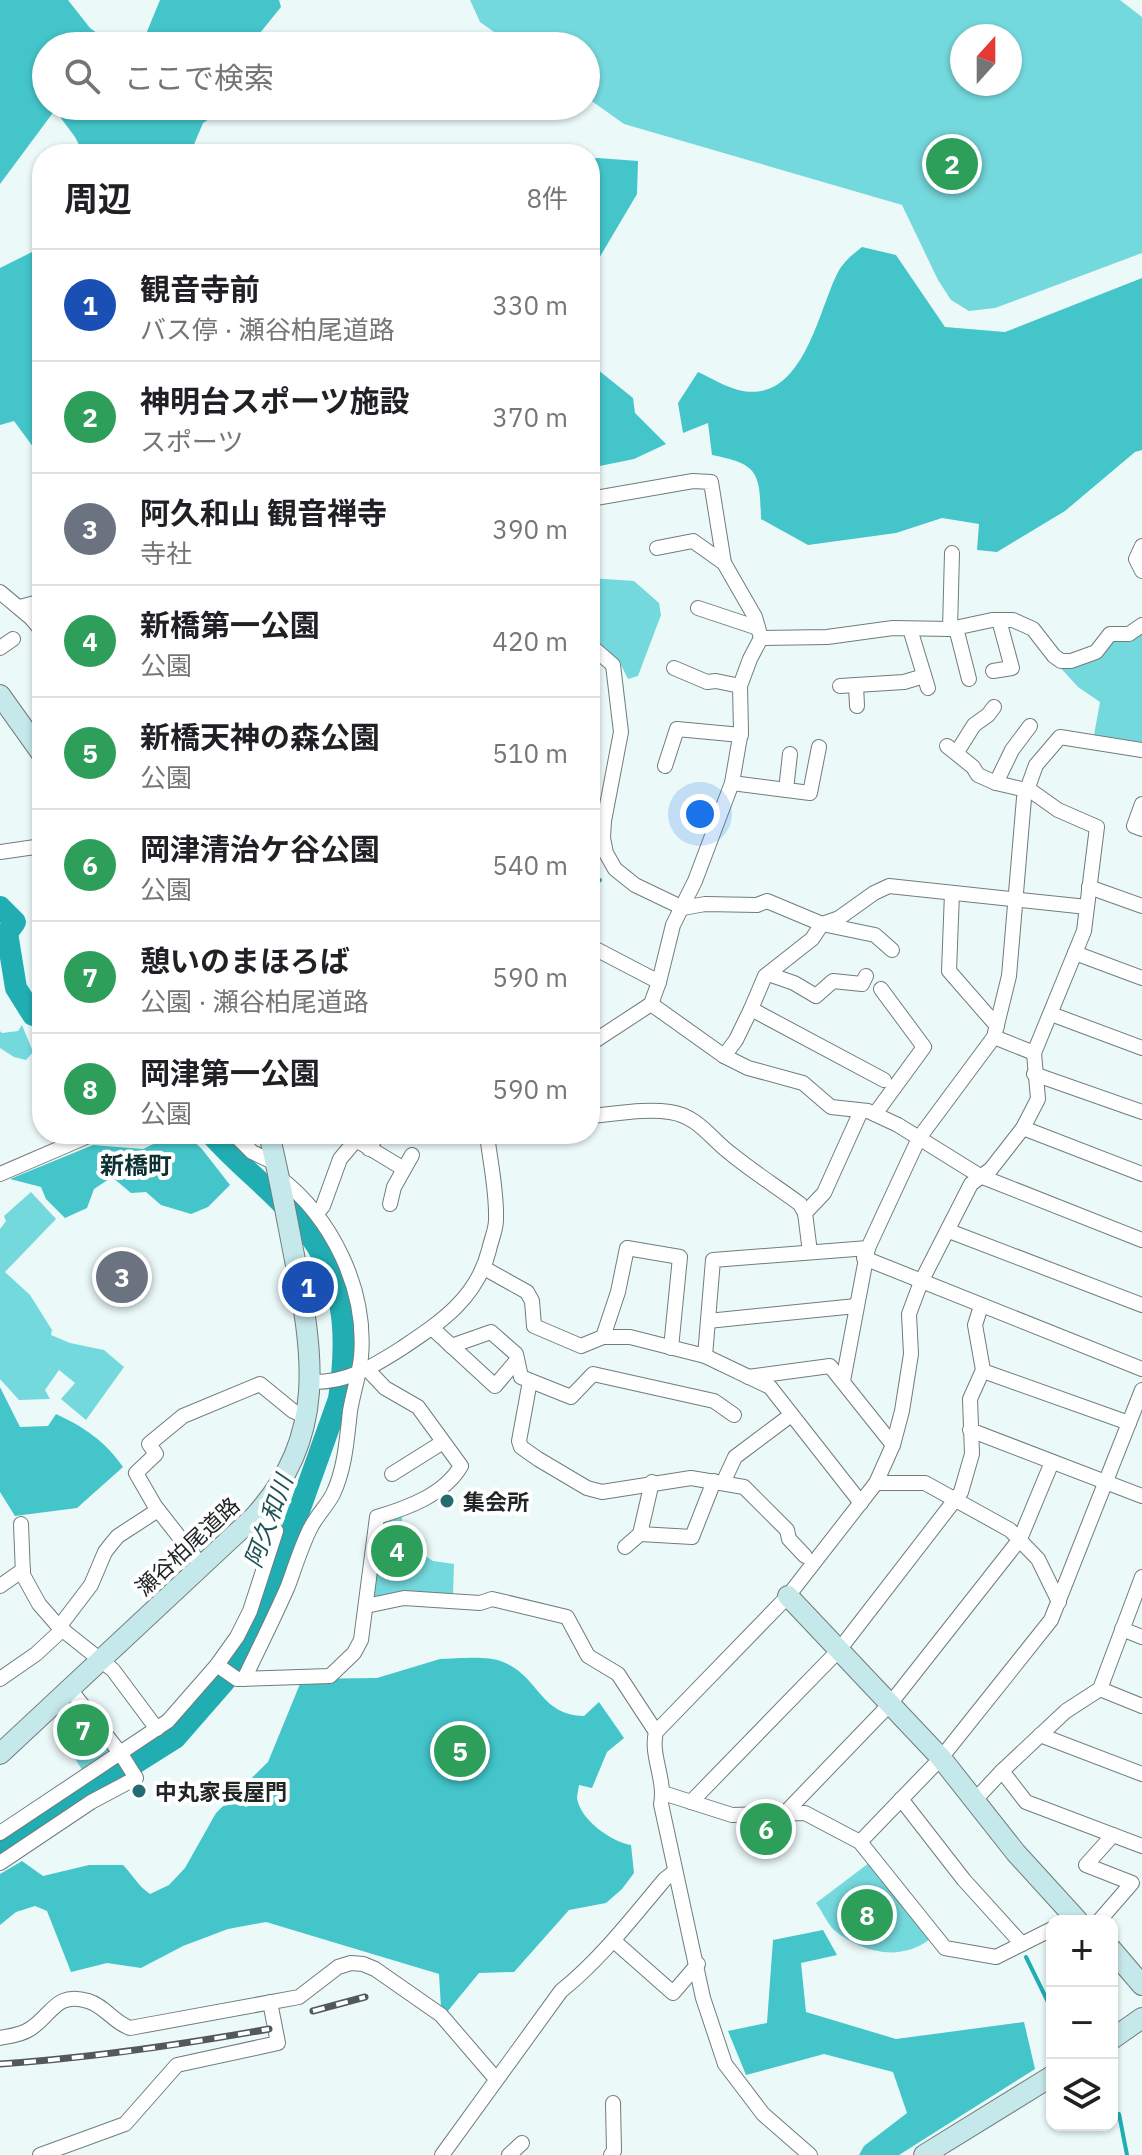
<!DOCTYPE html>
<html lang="ja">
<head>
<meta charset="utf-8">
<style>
	body { margin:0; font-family:"IBM Plex Sans","Noto Sans JP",sans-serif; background:#f2f2f2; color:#202124 }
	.controls { position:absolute; right:24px; bottom:24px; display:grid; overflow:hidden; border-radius:16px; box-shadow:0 2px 6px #0004 }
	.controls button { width:72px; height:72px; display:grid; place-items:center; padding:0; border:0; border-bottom:2px solid #e0e0e0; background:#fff; color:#202124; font:40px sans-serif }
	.compass { position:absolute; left:950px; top:24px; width:72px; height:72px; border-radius:50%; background:#fff; box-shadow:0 2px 6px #0004; rotate:21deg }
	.you { position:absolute; left:700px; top:814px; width:28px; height:28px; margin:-20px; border:6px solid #fff; border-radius:50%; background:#1a73e8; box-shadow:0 0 0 12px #1a73e833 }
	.badge { display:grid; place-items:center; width:52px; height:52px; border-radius:50%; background:#226d70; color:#fff; font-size:26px; font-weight:700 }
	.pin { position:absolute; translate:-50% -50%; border:4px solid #fff; box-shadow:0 2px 8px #0006 }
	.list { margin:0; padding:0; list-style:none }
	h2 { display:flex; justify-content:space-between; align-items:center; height:104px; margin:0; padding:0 32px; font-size:34px }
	h2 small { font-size:26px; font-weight:400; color:#757577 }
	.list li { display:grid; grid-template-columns:52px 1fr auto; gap:24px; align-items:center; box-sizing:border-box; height:112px; padding:0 32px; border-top:2px solid #e0e0e0 }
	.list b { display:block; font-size:30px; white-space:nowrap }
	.list p { margin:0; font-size:26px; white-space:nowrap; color:#757577 }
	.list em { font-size:26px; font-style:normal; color:#757577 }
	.icon { flex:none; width:44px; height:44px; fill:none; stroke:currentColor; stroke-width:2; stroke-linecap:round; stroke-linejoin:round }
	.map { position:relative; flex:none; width:1142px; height:2155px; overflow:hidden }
	.search { position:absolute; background:#fff; box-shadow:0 2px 6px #0004; left:32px; top:32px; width:568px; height:88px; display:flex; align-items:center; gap:20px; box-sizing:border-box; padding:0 28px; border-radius:44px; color:#757577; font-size:30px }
	.panel { position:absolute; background:#fff; box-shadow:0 2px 6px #0004; left:32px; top:144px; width:568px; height:1000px; border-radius:32px }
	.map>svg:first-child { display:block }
	.green { fill:#74d9dd; fill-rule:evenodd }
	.forest { fill:#43c5ca }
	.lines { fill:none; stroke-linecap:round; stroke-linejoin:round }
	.stream { stroke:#21aeb3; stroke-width:4 }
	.river { stroke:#21aeb3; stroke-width:22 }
	.street-casing { stroke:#717c7d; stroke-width:16 }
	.secondary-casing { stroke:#717c7d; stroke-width:22 }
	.street { stroke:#fff; stroke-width:14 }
	.secondary { stroke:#c5e8ea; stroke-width:20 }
	.rail-casing { stroke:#53595a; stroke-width:7 }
	.rail { stroke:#fff; stroke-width:4; stroke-dasharray:12; stroke-linecap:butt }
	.poi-dot { fill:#226d70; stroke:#fff; stroke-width:3 }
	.labels { text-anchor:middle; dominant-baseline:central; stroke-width:8; stroke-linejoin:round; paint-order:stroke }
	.poi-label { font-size:22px; font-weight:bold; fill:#212526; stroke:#fff; text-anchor:start }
	.street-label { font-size:22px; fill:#212526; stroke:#fff }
	.neighbourhood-label { font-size:24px; font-weight:bold; fill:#0e3133; stroke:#fff }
	.water-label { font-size:24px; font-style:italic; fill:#1c5254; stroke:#fff }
</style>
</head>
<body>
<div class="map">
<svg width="1142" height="2155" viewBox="0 0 1142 2155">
	<rect width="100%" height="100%" fill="#ecf9f9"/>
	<g class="green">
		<path d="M470,0H1120L1142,17V253L995,308L969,311L951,300L938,280L902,205L624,124L586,97V46H514L480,22ZM1010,36V84H962V36Z"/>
		<polygon points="590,578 634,581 659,603 661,615 638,676 628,679 618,659 590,638"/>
		<polygon points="1142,632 1142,745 1094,735 1100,702 1078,687 1057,664 1112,639"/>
		<polygon points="22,1025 33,1052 26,1060 14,1057 0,1048 0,1031 2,1033 18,1031"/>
		<polygon points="31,1192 56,1219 5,1272 30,1295 52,1330 51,1335 70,1343 104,1350 124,1367 86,1420 61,1399 75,1383 59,1370 45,1390 50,1399 19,1400 0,1379 0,1229 6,1221 4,1216"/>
		<polygon points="402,1513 402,1541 433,1561 454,1564 453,1596 377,1598 371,1591 380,1520"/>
		<polygon points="73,1699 112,1753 85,1774 73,1756 83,1744 57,1715"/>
		<polygon points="775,1817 777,1839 757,1841 756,1819"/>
		<path d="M869,1863L930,1939C901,1962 862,1953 834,1930C827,1923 822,1911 816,1903Z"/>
	</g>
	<g class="forest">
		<polygon points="0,0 68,0 90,28 115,46 46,46 46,106 229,106 203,123 190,154 84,154 75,137 55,110 0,184"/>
		<polygon points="160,0 279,0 281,7 260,33 275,46 141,46"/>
		<polygon points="598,158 638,161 637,194 598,260 592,336 592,365 633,398 635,413 666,444 634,459 590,468 590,159"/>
		<polygon points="42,247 42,459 14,421 0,425 0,268"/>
		<path d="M862,247L896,255L945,327L1005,332L1142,278V450L1135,452L1065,511L997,552L977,550L979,524L942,518L896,533L808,545L761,519C760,473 759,464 712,455L708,423L683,433L678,403L698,372C711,378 724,386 738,390C802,406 817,315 837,274C843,262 852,255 862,247Z"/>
		<polygon points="174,1134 186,1134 202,1149 230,1185 208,1207 191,1214 161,1205 146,1192 131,1193 112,1177 94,1189 87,1208 65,1218 46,1199 41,1187 10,1179 93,1145 143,1149"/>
		<path d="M0,1387L20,1427L48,1426L56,1414C84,1427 105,1441 123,1467L77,1508L15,1516L0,1492Z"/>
		<path d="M440,1659C458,1659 486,1655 503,1662C540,1677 539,1715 584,1716L599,1702L624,1738L607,1752L592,1788L579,1785C579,1785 577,1797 577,1798C580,1820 612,1842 631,1845L634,1873L622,1889L606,1903L569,1910L514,1972L479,1973L447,2012L441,2008L439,1974L266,1922L228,1929L183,1946L141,1968L107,1963L71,1972L47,1911L35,1906L16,1912L0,1925V1874L22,1861L43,1876L89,1865H123C133,1875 138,1886 150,1894L169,1885L185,1868L216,1813L268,1762L302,1679L377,1678Z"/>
		<polygon points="823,1930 837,1955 801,1963 806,2012 896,2039 1024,2022 1035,2069 899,2155 859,2155 864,2146 907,2113 893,2072 824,2054 746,2075 728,2031 767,2023 773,1940"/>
	</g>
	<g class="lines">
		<g class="stream">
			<polyline points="590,887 600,880"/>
			<polyline points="1026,1957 1052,2010"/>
			<polyline points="1119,2114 1127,2155"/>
		</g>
		<g class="river">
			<polyline points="0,907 15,922 7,933 16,988 33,1015 42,1016"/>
			<path d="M0,1852L48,1818L175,1738L223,1683L236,1667L266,1603L339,1399C349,1333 346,1279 302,1225C275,1192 239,1166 211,1134"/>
		</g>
		<g class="street-casing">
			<g id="street">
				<polyline points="590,499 693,481 711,482 724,563 755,617 761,638 750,659 740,686 741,731 732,783 695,881 673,925 659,982 651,1004 590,1044"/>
				<polyline points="1142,546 1136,559 1142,571"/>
				<polyline points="657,548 693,541 724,563"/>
				<polyline points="0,592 31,618 42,631"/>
				<polyline points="20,607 42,601"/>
				<polyline points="698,608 758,628"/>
				<polyline points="956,628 969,679"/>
				<polyline points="910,629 928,688"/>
				<polyline points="950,629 952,553"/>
				<polyline points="761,638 827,637 893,628 950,629 992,620 1013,620 1033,629 1054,656 1061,661 1071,661 1096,652 1110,634 1129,634 1142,625"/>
				<polyline points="590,645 613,665 621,732 604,821 603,838 606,853 615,869 635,885 683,908 705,904 757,905 767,901 822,924 839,918 874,893 889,886 1087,907"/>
				<polyline points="0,648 13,639"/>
				<polyline points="674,668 707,682 716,681 740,686"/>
				<polyline points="993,671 1012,668 999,620"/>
				<polyline points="856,685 857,706"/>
				<polyline points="840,686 904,682 924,676"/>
				<polyline points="947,746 973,767 978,775 996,783 1026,790"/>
				<polyline points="957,752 974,725 988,715 994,707"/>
				<polyline points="665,766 677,729 741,735"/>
				<polyline points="732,783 810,793 819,747"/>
				<polyline points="996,783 1012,750 1030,726"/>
				<polyline points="786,790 790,754"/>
				<polyline points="1142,804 1134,826 1142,829"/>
				<polyline points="0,852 42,846"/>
				<polyline points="1089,887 1142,906"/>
				<polyline points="952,893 949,971 997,1026"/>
				<polyline points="590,946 659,982"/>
				<polyline points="1075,953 1142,978"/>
				<polyline points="768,974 794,983 816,996 833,981 862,984 866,976"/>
				<polyline points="651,1004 724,1056 748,1068 803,1083 831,1107 868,1111 898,1125 980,1176 1142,1240"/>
				<polyline points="1051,1014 1142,1048"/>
				<polyline points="994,1037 1034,1053"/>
				<polyline points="724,1056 736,1040 751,1009"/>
				<polyline points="1034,1074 1142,1112"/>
				<polyline points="884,1080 751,1009 765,976 812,939 822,924 875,935 892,950"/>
				<polyline points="875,1114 924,1047 881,989"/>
				<path d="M590,1116C616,1114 644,1108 670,1112C698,1116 710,1138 730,1153C752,1171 777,1187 800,1204L805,1213"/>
				<polyline points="1023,1128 1142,1174"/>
				<polyline points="234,1134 252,1152 277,1164"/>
				<polyline points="447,1136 449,1134"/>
				<polyline points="369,1149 378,1134"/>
				<polyline points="0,1174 93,1134"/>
				<polyline points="390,1204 394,1187 412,1155"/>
				<polyline points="317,1213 323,1206 340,1159 356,1140 404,1169"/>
				<polyline points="949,1231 1142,1305"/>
				<polyline points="810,1252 805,1213 824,1193 861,1111"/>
				<polyline points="864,1258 1142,1369"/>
				<polyline points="484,1268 527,1292 532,1301 534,1326 581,1346 603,1337 630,1337 705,1356 770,1387 861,1503"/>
				<polyline points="708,1321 856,1306"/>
				<polyline points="432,1328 495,1386 517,1360"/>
				<polyline points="603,1337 618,1292 627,1248 680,1257 671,1348"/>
				<polyline points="451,1346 491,1332 516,1354 521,1377 571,1397 593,1374 714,1401 734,1415"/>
				<polyline points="705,1356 713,1260 868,1248"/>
				<polyline points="983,1371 1129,1423"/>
				<polyline points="748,1377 830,1366 893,1445"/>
				<polyline points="530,1381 519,1441 521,1447 538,1459 587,1488 602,1492 691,1478 744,1487 787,1530 789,1539 805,1556"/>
				<polyline points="843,1381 868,1248 919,1138 994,1037 1009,976 1024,798 1036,765 1060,737 1142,750"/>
				<path d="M311,1382C347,1383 372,1367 402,1348C441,1322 477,1298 489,1250C491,1240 496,1230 496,1220C497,1191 490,1162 487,1134"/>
				<polyline points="970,1430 1142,1496"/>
				<polyline points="392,1474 443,1442"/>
				<polyline points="652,1482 640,1534 692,1537 714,1481"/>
				<polyline points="723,1483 735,1457 791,1415"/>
				<polyline points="876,1483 925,1483 1010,1530 1038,1559 1059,1602"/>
				<polyline points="21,1524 23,1575 39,1604 59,1627 113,1670 157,1729"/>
				<polyline points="625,1547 640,1534"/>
				<polyline points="202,1566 155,1506 136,1473 156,1454 149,1444 183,1416 260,1384 293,1411 306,1417"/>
				<polyline points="0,1586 23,1570"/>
				<polyline points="366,1606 404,1598 480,1603 492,1599 567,1617 588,1656 618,1674 656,1732"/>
				<polyline points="59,1627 91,1585 105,1552 112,1543 118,1536 158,1510"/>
				<polyline points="1122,1629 1142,1637"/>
				<path d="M217,1665L237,1679L330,1676L354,1653L361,1640L377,1517C407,1508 444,1495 461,1466L418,1407L385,1388L368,1370"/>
				<polyline points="0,1679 36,1654 63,1629"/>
				<path d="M244,1679C259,1648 274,1618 288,1586C295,1567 301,1547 310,1529C316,1516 327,1506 333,1494C345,1469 347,1438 350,1411C353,1393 359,1376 361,1357C367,1289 332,1218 279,1177"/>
				<polyline points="1100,1689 1142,1706"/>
				<polyline points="1040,1735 1142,1774"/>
				<polyline points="1002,1771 1026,1802 1142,1846"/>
				<polyline points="663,1793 732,1815 805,1813 860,1842 945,1948 996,1957 1052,1929"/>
				<polyline points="901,1799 964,1880 1022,1944"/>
				<polyline points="975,1800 1002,1771 1066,1711 1100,1689 1142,1577"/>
				<polyline points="691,1802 839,1650 961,1492 972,1454 970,1399 983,1370 975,1325 981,1306"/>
				<polyline points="785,1813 890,1704 1020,1539 1052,1462"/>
				<polyline points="0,1833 168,1721 217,1665 237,1637 250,1611 276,1531 255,1516"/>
				<polyline points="860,1842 941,1758 1051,1620 1142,1390"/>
				<polyline points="0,1863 91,1802 136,1778 121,1754 69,1688"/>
				<polyline points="1099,1921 1132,1883 1086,1865 1113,1835"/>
				<polyline points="614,1941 673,1993 698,1964"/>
				<path d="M0,2038C10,2036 21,2035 30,2029C52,2015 56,1991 88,2001C105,2006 113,2022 130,2028L299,1997L338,1967L351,1963L363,1964L375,1969L441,2015L496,2079"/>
				<polyline points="40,2155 125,2124 177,2065 278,2043 270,2002"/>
				<path d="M442,2155L561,1991C601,1959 632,1918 665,1879L674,1872"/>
				<polyline points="509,2155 522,2143"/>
				<polyline points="611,2155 614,2151 613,2103"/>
				<path d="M810,2155L763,2114L725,2064L703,1998L661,1804C666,1780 650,1755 656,1732L788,1596L876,1483L893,1445L902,1411L911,1354L909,1314L921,1282L971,1184L991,1169L1023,1128L1038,1099L1034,1053L1084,931L1097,827L1058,810L1027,788"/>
			</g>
		</g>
		<g class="secondary-casing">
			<g id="secondary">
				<polyline points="0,695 42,754"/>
				<polyline points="788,1596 941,1758 1016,1853 1078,1921"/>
				<path d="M0,1754L255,1516C328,1435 313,1353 294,1255C286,1214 279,1174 269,1134"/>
				<polyline points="1112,1950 1142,1985"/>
				<polyline points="1112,2039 1142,2018"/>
				<polyline points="924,2155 1052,2076"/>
			</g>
		</g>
		<use href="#street" class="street"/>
		<use href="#secondary" class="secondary"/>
		<g class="rail-casing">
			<g id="rail">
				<polyline points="313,2011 365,1997"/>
				<path d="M0,2064C91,2058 179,2045 269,2029"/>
			</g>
		</g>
		<use href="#rail" class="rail"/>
	</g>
	<g class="poi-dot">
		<circle cx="447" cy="1501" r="8"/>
		<circle cx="139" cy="1791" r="8"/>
	</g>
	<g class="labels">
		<g class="poi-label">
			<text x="463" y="1501">集会所</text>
			<text x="155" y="1791">中丸家長屋門</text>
		</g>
		<g class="street-label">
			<text transform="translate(187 1546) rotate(-43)">瀬谷柏尾道路</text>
		</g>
		<g class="neighbourhood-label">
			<text x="136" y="1165">新橋町</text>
		</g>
		<g class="water-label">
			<text transform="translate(268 1521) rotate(-70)">阿久和川</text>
		</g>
	</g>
</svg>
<div class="controls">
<button>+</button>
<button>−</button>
<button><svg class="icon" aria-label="layers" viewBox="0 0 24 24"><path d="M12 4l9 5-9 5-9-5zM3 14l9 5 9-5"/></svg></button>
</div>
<svg class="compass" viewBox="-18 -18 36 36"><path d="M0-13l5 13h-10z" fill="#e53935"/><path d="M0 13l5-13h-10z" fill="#757577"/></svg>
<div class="you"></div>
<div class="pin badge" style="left:308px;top:1287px;background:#1a4fb4">1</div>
<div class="pin badge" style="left:952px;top:164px;background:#2e9e5b">2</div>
<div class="pin badge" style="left:122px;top:1277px;background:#6b7280">3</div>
<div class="pin badge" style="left:397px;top:1551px;background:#2e9e5b">4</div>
<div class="pin badge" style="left:460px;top:1751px;background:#2e9e5b">5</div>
<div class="pin badge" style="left:766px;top:1829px;background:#2e9e5b">6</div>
<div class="pin badge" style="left:83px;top:1730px;background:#2e9e5b">7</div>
<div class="pin badge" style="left:867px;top:1915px;background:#2e9e5b">8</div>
<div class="search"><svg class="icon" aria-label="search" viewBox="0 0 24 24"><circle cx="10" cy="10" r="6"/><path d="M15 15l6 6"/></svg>ここで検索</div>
<section class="panel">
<h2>周辺<small>8件</small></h2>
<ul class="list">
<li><span class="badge" style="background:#1a4fb4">1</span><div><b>観音寺前</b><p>バス停 · 瀬谷柏尾道路</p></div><em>330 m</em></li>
<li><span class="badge" style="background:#2e9e5b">2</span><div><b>神明台スポーツ施設</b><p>スポーツ</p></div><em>370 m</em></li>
<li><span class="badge" style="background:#6b7280">3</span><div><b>阿久和山 観音禅寺</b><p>寺社</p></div><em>390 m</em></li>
<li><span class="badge" style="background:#2e9e5b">4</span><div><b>新橋第一公園</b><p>公園</p></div><em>420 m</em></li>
<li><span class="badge" style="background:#2e9e5b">5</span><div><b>新橋天神の森公園</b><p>公園</p></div><em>510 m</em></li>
<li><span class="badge" style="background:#2e9e5b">6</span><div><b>岡津清治ケ谷公園</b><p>公園</p></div><em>540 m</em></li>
<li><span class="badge" style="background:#2e9e5b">7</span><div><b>憩いのまほろば</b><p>公園 · 瀬谷柏尾道路</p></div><em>590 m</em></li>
<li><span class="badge" style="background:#2e9e5b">8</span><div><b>岡津第一公園</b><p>公園</p></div><em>590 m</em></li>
</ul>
</section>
</div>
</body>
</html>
